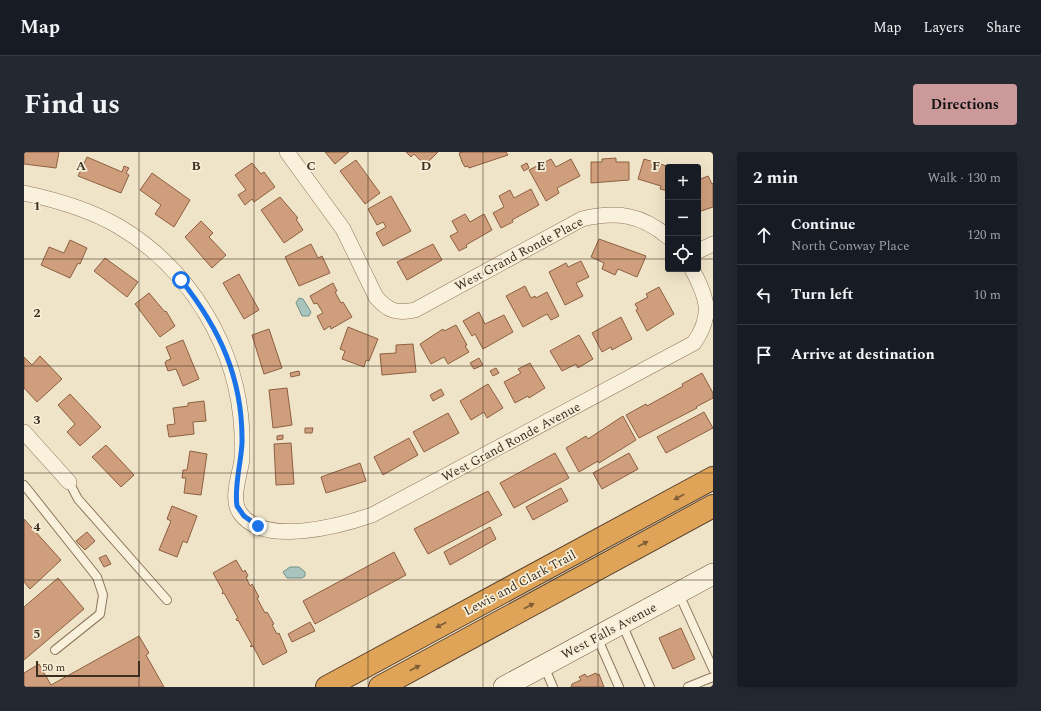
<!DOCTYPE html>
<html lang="en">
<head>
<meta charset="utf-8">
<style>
	body { margin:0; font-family:Spectral,serif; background:#242831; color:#f1f3f6 }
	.controls { position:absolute; right:12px; top:12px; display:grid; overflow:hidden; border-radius:4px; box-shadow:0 4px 16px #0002 }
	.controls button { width:36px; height:36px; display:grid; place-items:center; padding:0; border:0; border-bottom:1px solid #363941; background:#171b24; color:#f1f3f6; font:20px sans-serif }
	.scale { position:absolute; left:12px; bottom:10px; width:104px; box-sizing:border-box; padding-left:4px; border:2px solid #3d2e20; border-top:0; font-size:11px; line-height:14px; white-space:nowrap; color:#3d2e20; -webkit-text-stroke:3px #f7eed8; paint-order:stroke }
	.stop { position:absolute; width:12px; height:12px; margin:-9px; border:3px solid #1a73e8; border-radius:50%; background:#fff }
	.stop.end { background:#1a73e8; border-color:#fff; box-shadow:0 1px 4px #0008 }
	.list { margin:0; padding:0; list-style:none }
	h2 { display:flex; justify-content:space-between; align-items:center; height:52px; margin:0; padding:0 16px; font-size:17px }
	h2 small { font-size:13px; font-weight:400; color:#9ea1a6 }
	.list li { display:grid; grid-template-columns:26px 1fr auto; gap:12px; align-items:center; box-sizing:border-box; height:60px; padding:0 16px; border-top:1px solid #363941 }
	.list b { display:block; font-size:15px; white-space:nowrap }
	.list p { margin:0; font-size:13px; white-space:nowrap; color:#9ea1a6 }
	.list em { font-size:13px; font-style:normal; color:#9ea1a6 }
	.icon { flex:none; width:22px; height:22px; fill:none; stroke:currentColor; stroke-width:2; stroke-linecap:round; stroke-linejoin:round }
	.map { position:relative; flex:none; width:689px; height:535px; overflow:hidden; border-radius:4px }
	header { display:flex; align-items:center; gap:24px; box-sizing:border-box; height:56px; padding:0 20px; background:#171b24; border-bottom:1px solid #363941 }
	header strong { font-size:19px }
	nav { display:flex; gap:22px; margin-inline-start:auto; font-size:14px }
	.intro { display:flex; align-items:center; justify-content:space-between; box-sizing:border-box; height:96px; padding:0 24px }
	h1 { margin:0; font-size:28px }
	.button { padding:10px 18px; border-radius:4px; background:#cc999b; color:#111; font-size:14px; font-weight:700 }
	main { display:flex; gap:24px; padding:0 24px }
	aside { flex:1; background:#171b24; border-radius:4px; box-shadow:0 4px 16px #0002 }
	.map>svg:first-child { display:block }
	.water { fill:#a9c4bc; stroke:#6f938a }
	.building { fill:#cf9f7d; stroke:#8d5f41 }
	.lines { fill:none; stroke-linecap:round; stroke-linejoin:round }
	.lane-casing { stroke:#8d765c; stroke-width:10 }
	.street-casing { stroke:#8d765c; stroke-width:16 }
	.secondary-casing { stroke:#6f573f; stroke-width:22 }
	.highway-casing { stroke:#5b4430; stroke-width:24 }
	.lane { stroke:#faf1dc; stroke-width:8 }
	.street { stroke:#faf1dc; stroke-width:15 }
	.secondary { stroke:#faf1dc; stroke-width:21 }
	.highway { stroke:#e0a458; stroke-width:22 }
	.oneway { fill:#7e5d36 }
	.route { stroke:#1a73e8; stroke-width:5 }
	.grid { fill:none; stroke:#3d2e20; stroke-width:1; stroke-opacity:0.55 }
	.labels { text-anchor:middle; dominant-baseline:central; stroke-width:3.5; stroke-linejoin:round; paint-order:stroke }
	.street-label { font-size:13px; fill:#3d2e20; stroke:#f7eed8 }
	.grid-label { font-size:13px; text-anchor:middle; font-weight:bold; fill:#3d2e20; stroke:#f7eed8; stroke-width:3.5; stroke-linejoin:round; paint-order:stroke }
</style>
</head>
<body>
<header>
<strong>Map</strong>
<nav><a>Map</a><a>Layers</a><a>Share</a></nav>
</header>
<div class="intro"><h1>Find us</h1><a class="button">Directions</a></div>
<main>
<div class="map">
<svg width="689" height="535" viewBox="0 0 689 535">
	<rect width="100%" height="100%" fill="#f0e4c8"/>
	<g class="water">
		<polygon points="275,146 279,147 287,160 285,164 278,164 272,151"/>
		<polygon points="266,415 275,415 281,420 281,424 278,426 263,426 259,420"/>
	</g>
	<g class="building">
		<polygon points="0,0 35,0 32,16 0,12"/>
		<polygon points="301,0 325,0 311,12"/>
		<polygon points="382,0 414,0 401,13 390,2 387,5"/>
		<polygon points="439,0 482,0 484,3 445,16 444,14 441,15 438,10 435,1"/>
		<polygon points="63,5 98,20 100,14 105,16 102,21 105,23 97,41 54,24"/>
		<polygon points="592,6 592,10 605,10 605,28 567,31 567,10 578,10 578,7"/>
		<polygon points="527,7 532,15 547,7 556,24 533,36 535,41 522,49 505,18"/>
		<polygon points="620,7 646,15 644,15 644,39 636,37 637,34 614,27"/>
		<polygon points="332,8 356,41 341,52 316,19"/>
		<polygon points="228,11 237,22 240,20 251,35 230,50 228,47 221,53 214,43 222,38 211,23"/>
		<polygon points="503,11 505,16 500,19 497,14"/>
		<polygon points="128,21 166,48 150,75 131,62 137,53 116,38"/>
		<polygon points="684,24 688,32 689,31 689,55 674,60 674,38 676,37 674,28"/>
		<polygon points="507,37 515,53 488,68 489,70 477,76 469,61 480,55 475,44 486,38 490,46"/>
		<polygon points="367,44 387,79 359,94 352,81 362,75 359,70 353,73 344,57"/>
		<polygon points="256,45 274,66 272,67 279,78 260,91 237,58"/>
		<polygon points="441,62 446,70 460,62 468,78 442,93 443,95 435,99 426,84 434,80 428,69"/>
		<polygon points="177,69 189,81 185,85 202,103 188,116 161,85"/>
		<polygon points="575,87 622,104 613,125 594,117 591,123 578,117 580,111 567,105"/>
		<polygon points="46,88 63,96 56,112 54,111 46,126 17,113 25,95 40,101"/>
		<polygon points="287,92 294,106 298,104 306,121 275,134 261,105"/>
		<polygon points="409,92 418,108 383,128 373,110"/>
		<polygon points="81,106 114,130 103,145 70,119"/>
		<polygon points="557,109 565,125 552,131 559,144 541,153 525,120 542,111 544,115"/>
		<polygon points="215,122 235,158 220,167 199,131"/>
		<polygon points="309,131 313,139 311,140 317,151 319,150 328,165 307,177 306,174 300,178 293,164 299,161 293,151 290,152 286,144"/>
		<polygon points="501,134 507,146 511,144 512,146 523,140 535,164 527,168 523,162 499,175 482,144"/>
		<polygon points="635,135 650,162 623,179 612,158 614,157 611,152 624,145 622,142"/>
		<polygon points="125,141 141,160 142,159 151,174 136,185 111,152"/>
		<polygon points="455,160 461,172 480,163 489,180 459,197 451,182 448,184 439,169"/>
		<polygon points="597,165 608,187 588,198 587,195 578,200 568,181"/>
		<polygon points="432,173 443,193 441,194 445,200 424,212 420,205 407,212 396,192 419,177 420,179"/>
		<polygon points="324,175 354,187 345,209 342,208 340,215 318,207 321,199 316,197"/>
		<polygon points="245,177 258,216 240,222 228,183"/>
		<polygon points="555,183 569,207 554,216 552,212 538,219 526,199"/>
		<polygon points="159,188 175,227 159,234 152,217 144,219 141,211 142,209 147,207 142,195"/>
		<polygon points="389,192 392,220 358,223 356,202 372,201 372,193"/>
		<polygon points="16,204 38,227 13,250 0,236 0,205 8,213"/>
		<polygon points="455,206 459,213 450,217 446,211"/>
		<polygon points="506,211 521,236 505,246 504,244 491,251 480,230 497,221 494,217"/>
		<polygon points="472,216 475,221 469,224 466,219"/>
		<polygon points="275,219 276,223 267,225 266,221"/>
		<polygon points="678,221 689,241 689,246 672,255 673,256 615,286 602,263 622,252 623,254 659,234 658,232"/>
		<polygon points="464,232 479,256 463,266 460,260 447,268 436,249"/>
		<polygon points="263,236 268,273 249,276 245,238"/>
		<polygon points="417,237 420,243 409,249 406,243"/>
		<polygon points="46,242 77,275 56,294 43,280 51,272 34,253"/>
		<polygon points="180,249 182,269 169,270 170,282 145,285 143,273 151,272 149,256 164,254 164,251"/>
		<polygon points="680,260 689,276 642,301 633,285"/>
		<polygon points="424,261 435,281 400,300 389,280"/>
		<polygon points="599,264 612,288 575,311 574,309 555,320 542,296 562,284 564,287"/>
		<polygon points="281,276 289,276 288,281 281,281"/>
		<polygon points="259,283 259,287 253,288 253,284"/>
		<polygon points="385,286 394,303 359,323 350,305"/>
		<polygon points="267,291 270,332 252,333 250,292"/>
		<polygon points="82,293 110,323 97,335 68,305"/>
		<polygon points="166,299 183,302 177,343 160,341 162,326 158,326 159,318 163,318"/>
		<polygon points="531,301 545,326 490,356 476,331"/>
		<polygon points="605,301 614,317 578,337 569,321"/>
		<polygon points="336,311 342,329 302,341 297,325"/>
		<polygon points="537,336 544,349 509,368 502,355"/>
		<polygon points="464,339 478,363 404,402 390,377"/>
		<polygon points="148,354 173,364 163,391 159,389 153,405 135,398 147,369 143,367"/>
		<polygon points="0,367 37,408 6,437 0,430"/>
		<polygon points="466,375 472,387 426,413 420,400"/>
		<polygon points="63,380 71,389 61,398 52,389"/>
		<polygon points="370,400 382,423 291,472 279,449"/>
		<polygon points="82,403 87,412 80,415 75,406"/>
		<polygon points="212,408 219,420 221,418 224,424 222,425 226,434 228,432 235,445 233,446 241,461 243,460 250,472 248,473 253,482 255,481 263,500 239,513 229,494 227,495 226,494 228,493 214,468 213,469 212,467 214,466 200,441 198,442 199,439 189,421"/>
		<polygon points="34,426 60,457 0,508 0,455"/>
		<polygon points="286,470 291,479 268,490 264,482"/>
		<polygon points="657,476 671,507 649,517 635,486"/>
		<polygon points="115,484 125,501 122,503 140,535 0,535 0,521 15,512 27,533"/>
		<polygon points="572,521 573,523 575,522 580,535 547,535 548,532 557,528 555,525 561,522 563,525"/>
	</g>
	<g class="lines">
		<g class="lane-casing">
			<g id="lane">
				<polyline points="45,330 54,347 143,448"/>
				<polyline points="0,333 73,425 79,443 76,462 31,498"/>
				<polyline points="655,442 689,517"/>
				<polyline points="598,472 626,535"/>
				<polyline points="573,485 595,535"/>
				<polyline points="520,514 529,535"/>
				<polyline points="664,535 689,525"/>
			</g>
		</g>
		<g class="street-casing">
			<g id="street">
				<path d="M263,0L319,77L352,145C364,159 373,162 391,158L558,67C592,59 617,62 644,85"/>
				<path d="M0,41C33,48 65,57 94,74C167,117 214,196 218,280C218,289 218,299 218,307C216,323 206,347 216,361C240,395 316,374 348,363L670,191C689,163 684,147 668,117"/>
				<polyline points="674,99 689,92"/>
				<polyline points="0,280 45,330"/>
			</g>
		</g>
		<g class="secondary-casing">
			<polyline id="secondary" points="480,535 689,422"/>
		</g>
		<g class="highway-casing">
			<g id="highway">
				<polyline points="303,535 689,326"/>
				<polyline points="356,535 689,354"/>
			</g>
		</g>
		<use href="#lane" class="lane"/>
		<use href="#street" class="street"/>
		<use href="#secondary" class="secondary"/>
		<use href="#highway" class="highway"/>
	</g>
	<defs><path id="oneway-solid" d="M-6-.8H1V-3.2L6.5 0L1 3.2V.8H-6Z"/></defs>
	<g class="oneway">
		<use href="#oneway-solid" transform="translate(655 345) rotate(152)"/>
		<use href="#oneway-solid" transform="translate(619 392) rotate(-28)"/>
		<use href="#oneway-solid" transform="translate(505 454) rotate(-28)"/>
		<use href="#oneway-solid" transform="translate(417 473) rotate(152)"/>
		<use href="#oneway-solid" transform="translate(391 516) rotate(-28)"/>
	</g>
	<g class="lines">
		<path class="route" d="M157,128C196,177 219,227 218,291C217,312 210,334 213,354L220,364L234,374"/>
	</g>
	<path class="grid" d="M115,0V535M230,0V535M344,0V535M459,0V535M574,0V535M0,107H644M674,107H689M0,214H689M0,321H689M0,428H689"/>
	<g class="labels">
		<g class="street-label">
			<text transform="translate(495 102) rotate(-28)">West Grand Ronde Place</text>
			<text transform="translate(487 290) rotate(-28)">West Grand Ronde Avenue</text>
			<text transform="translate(496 431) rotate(-28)">Lewis and Clark Trail</text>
			<text transform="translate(585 479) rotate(-28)">West Falls Avenue</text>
		</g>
	</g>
	<g class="grid-label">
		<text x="57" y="18">A</text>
		<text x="172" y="18">B</text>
		<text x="287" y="18">C</text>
		<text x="402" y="18">D</text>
		<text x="517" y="18">E</text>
		<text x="632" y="18">F</text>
		<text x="13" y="58">1</text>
		<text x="13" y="165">2</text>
		<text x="13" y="272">3</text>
		<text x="13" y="379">4</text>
		<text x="13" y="486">5</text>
	</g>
</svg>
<div class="controls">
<button>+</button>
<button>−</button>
<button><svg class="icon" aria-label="locate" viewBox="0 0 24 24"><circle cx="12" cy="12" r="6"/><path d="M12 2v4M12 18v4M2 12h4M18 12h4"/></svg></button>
</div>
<div class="scale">50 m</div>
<div class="stop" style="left:157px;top:128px"></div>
<div class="stop end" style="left:234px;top:374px"></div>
</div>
<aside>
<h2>2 min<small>Walk · 130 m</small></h2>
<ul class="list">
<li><svg class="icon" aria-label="ahead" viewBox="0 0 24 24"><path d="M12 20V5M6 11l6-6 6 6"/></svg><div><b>Continue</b><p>North Conway Place</p></div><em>120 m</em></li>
<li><svg class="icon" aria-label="left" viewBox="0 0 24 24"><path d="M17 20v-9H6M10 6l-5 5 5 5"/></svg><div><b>Turn left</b></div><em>10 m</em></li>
<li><svg class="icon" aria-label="arrive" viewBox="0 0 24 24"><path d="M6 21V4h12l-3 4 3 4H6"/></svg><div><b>Arrive at destination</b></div></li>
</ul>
</aside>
</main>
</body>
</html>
